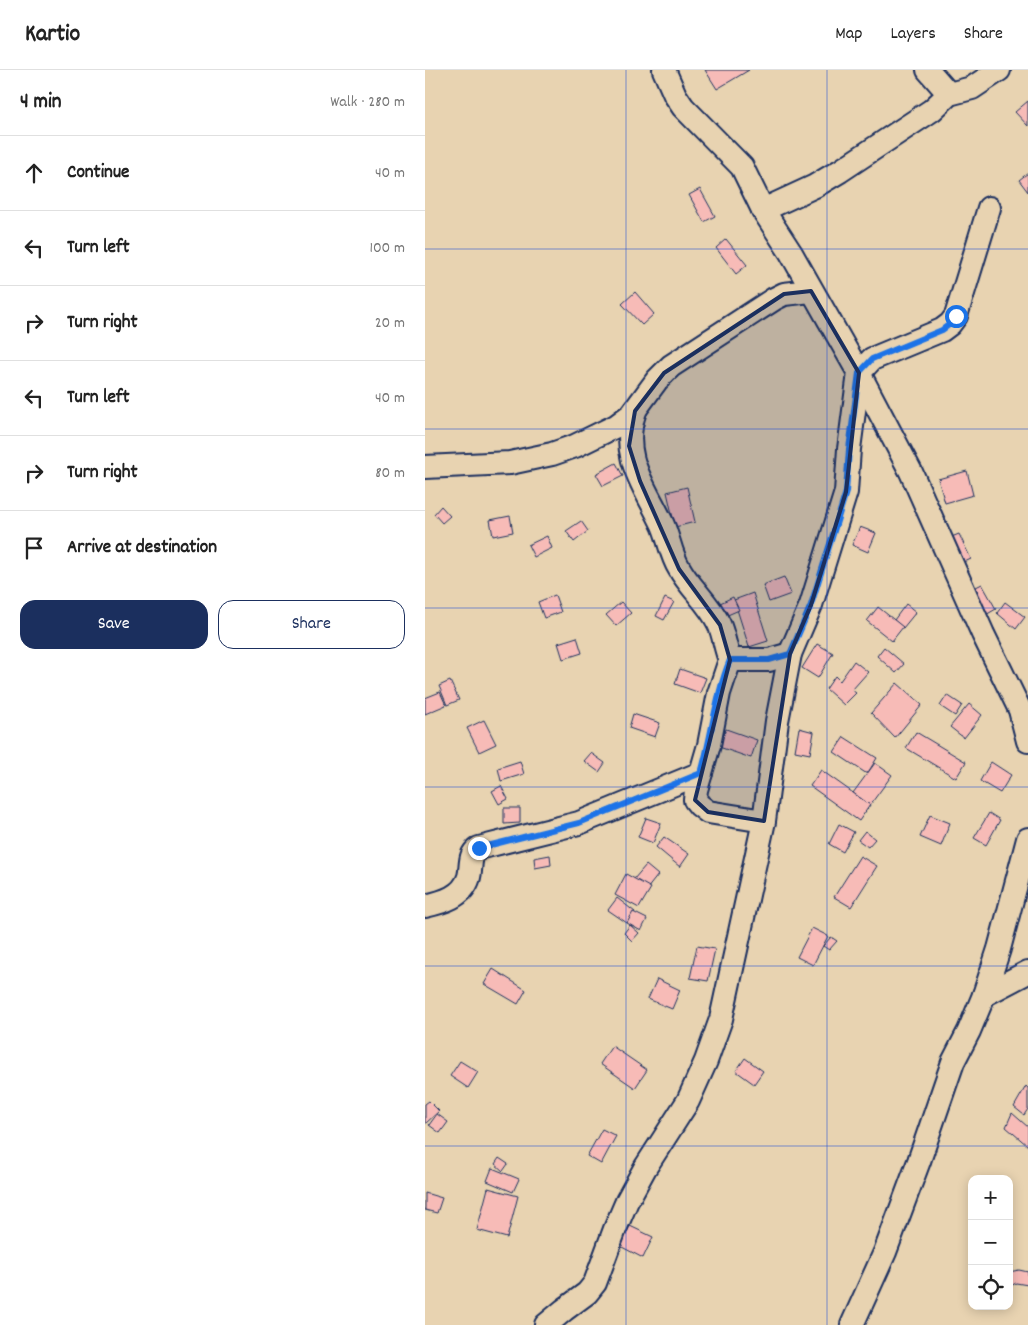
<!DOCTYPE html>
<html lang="en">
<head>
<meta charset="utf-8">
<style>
	body { margin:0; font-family:Dekko,sans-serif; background:#f6f6f6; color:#222 }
	.controls { position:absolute; right:15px; bottom:15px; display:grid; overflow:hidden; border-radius:10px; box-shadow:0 2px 12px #0003 }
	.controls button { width:45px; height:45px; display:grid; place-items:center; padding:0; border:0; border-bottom:1px solid #e0e0e0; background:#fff; color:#222; font:25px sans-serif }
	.stop { position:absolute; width:15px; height:15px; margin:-11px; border:4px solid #1a73e8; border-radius:50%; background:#fff }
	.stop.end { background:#1a73e8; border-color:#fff; box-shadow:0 1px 5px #0008 }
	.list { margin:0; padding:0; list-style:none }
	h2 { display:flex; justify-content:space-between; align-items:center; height:65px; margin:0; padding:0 20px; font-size:21px }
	h2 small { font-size:16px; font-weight:400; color:#767676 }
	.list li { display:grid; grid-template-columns:32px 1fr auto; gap:15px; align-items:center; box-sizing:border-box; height:75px; padding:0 20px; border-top:1px solid #e0e0e0 }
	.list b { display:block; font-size:19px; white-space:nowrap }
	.list em { font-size:16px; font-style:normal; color:#767676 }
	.actions { display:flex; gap:10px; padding:15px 20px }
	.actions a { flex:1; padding:11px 0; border:1px solid #1b2f5e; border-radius:15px; text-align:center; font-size:18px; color:#1b2f5e }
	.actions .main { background:#1b2f5e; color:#fff }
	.icon { flex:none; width:28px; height:28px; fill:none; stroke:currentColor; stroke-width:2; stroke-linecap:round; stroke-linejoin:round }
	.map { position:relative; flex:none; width:603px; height:1255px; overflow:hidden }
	header { display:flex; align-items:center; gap:30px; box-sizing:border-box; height:70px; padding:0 25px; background:#fff; border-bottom:1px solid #e0e0e0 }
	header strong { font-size:24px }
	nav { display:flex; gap:28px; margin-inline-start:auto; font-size:18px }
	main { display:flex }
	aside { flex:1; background:#fff }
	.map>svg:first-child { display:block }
	.building { fill:#f7bbb7; stroke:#1b2f5e }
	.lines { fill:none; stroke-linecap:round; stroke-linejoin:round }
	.street-casing { stroke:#1b2f5e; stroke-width:26 }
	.street { stroke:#e8d3b1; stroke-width:22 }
	.route { stroke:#1a73e8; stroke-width:6 }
	.marked { fill:#1b2f5e; fill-opacity:0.2; stroke:#1b2f5e; stroke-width:4; stroke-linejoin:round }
	.grid { fill:none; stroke:#1d4ed8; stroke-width:1; stroke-opacity:0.55 }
</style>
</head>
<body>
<header>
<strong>Kartio</strong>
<nav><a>Map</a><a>Layers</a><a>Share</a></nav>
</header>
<main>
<aside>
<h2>4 min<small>Walk · 280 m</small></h2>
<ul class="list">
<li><svg class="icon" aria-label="ahead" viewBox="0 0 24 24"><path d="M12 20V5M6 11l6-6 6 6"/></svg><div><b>Continue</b></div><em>40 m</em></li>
<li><svg class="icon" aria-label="left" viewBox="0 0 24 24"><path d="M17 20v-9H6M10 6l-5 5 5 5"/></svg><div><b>Turn left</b></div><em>100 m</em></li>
<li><svg class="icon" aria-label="right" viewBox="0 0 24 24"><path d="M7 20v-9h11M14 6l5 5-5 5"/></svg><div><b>Turn right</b></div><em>20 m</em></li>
<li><svg class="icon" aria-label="left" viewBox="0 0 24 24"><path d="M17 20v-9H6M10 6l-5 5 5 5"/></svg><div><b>Turn left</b></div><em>40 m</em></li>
<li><svg class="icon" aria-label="right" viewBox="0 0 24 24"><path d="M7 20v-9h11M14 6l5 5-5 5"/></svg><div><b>Turn right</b></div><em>80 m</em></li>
<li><svg class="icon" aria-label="arrive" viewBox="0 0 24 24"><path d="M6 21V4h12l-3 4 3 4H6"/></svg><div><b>Arrive at destination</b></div></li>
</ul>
<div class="actions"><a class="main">Save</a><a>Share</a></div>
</aside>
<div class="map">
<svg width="603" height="1255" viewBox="0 0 603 1255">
	<rect width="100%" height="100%" fill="#e8d3b1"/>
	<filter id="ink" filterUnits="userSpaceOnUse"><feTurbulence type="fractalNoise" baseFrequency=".02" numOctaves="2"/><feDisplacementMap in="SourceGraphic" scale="10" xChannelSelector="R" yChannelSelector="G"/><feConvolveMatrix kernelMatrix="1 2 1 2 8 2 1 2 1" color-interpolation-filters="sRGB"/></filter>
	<g filter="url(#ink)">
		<g class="building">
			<polygon points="280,0 324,0 292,19"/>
			<polygon points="603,31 603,56 590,42"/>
			<polygon points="603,103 603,122 594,110"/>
			<polygon points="275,119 290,146 279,152 264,125"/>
			<polygon points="301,169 322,195 311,204 291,178"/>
			<polygon points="210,222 229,244 217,255 197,234"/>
			<polygon points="191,393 198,406 178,416 171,404"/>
			<polygon points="542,401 548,425 520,433 513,409"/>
			<polygon points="262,417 270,452 250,457 242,422"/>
			<polygon points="16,436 25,446 17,453 9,444"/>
			<polygon points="85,446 88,462 68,466 65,450"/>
			<polygon points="156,451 163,461 149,472 141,461"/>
			<polygon points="435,457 451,463 443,482 427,475"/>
			<polygon points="534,464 546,489 531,496 519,470"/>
			<polygon points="122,466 127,478 109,487 103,475"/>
			<polygon points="359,507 366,524 344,532 338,515"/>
			<polygon points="557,514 571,539 559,546 545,520"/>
			<polygon points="328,523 343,571 324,577 309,530"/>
			<polygon points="130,525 136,542 119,548 113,532"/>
			<polygon points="308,527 314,540 298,547 293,534"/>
			<polygon points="240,528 249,532 239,550 231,546"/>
			<polygon points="196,532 206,543 191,556 181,545"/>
			<polygon points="580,532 600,547 591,559 572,543"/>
			<polygon points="481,534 491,542 478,558 469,550"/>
			<polygon points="453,537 478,557 467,571 442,551"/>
			<polygon points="152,567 157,583 138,589 133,573"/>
			<polygon points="392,574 408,583 393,608 377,598"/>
			<polygon points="459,577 479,594 471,603 452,586"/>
			<polygon points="429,591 443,602 427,620 431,623 419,635 401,619 410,606 415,611"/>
			<polygon points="255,599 281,608 275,623 250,614"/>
			<polygon points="25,611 34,630 22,635 14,616"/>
			<polygon points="472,613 497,635 470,668 446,643"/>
			<polygon points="15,622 21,635 0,644 0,628"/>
			<polygon points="522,625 537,635 530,646 515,636"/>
			<polygon points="544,634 557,645 539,668 525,657"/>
			<polygon points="208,644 235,653 230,667 204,658"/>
			<polygon points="59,650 71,674 54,682 42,658"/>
			<polygon points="374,658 389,662 385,684 370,681"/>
			<polygon points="301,659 332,670 326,688 294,677"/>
			<polygon points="491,662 541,692 531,708 481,678"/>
			<polygon points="419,667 452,688 442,704 409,682"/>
			<polygon points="166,683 180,693 174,702 159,691"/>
			<polygon points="95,691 99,704 76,711 73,698"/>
			<polygon points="566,692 586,705 575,723 555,711"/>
			<polygon points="450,693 467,705 445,735 428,723"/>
			<polygon points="396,700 445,735 434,751 385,716"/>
			<polygon points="76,716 83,729 74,734 67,721"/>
			<polygon points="79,738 95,738 95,753 79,754"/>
			<polygon points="564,743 575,750 561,775 549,768"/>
			<polygon points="505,745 525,753 516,776 495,767"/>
			<polygon points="221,748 236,753 228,773 213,767"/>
			<polygon points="414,754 429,762 418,782 404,774"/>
			<polygon points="440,761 450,769 443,777 433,770"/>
			<polygon points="239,767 264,784 255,797 231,777"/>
			<polygon points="125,785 126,795 110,798 109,788"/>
			<polygon points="435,786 452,796 426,837 409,827"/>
			<polygon points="221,795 233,805 222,819 209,809"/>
			<polygon points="201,804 226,818 214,838 190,825"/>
			<polygon points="192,828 210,842 202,853 183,840"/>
			<polygon points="208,842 222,849 216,861 202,853"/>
			<polygon points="205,855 214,863 207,871 199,863"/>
			<polygon points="387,858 403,866 388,895 372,887"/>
			<polygon points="406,867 412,871 404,880 398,876"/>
			<polygon points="272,876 290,879 283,911 265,908"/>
			<polygon points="68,899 101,920 93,934 59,914"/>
			<polygon points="232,909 255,920 247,939 223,929"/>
			<polygon points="187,976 222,1000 210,1018 175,994"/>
			<polygon points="320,988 338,1001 329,1014 311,1001"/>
			<polygon points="35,991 53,1002 43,1018 25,1006"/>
			<polygon points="601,1016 603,1018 603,1039 599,1045 589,1037"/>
			<polygon points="4,1031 14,1041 0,1054 0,1034"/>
			<polygon points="587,1043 603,1057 603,1076 581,1057"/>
			<polygon points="12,1044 23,1052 15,1063 4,1055"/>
			<polygon points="177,1059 191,1066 176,1094 162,1086"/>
			<polygon points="74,1088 83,1094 78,1101 70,1094"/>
			<polygon points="67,1098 94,1109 88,1122 62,1111"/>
			<polygon points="63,1118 93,1126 82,1168 52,1160"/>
			<polygon points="0,1123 17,1128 12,1143 0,1140"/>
			<polygon points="205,1156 228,1167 218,1188 195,1176"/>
			<polygon points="594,1200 603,1202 603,1215 591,1213 584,1217 584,1202"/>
		</g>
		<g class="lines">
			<g class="street-casing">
				<g id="street">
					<polyline points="239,0 250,25 258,37 317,97 338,140 366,183 434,303 486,402 558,564 595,640 603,671"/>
					<polyline points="503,0 524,24"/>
					<polyline points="338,140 390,116 415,101 507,40 524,24 547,18 574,0"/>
					<path d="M210,341C194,386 220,416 238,455C244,469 246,485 254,498C265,518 284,533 294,554C299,565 300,578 305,590L294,623L284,675L271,720L270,730L274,735L283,742L339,751"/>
					<polyline points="0,397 85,393 127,384 150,376 191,356 207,344 232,310 246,296 349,229 359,224 386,221"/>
					<polyline points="305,590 344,590 365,584"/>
					<path d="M0,836C18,832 38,827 44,807C47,796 43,785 54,778L154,753L276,703"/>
					<polyline points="559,925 603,902"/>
					<polyline points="121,1255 139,1240 162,1223 170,1213 190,1159 202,1131 220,1098 263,1031 281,991 296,949 339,751 352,651 365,584 386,535 421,422 424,379 434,303 447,289 517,260 525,254 531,246 564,138"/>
					<polyline points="427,1255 460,1182 494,1091 528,992 544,961 559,925 574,879 603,769"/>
				</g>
			</g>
			<use href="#street" class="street"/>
		</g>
	</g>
	<g class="lines" filter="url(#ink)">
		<path class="route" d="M54,778L154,753L276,703C287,666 290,626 305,590H344L365,584L386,535L421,422L424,379L434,303L447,289L517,260L525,254L531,246"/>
	</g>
	<path class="marked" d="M386,221L434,303L421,422L386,535L365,584L339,751L283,742L270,730L305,590L295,555L254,499L215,411L204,376L210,341L239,303L359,224Z"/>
	<path class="grid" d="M201,0V1255M402,0V1255M0,179H603M0,359H603M0,538H603M0,717H603M0,896H603M0,1076H603"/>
</svg>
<div class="controls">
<button>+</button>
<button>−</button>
<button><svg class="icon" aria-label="locate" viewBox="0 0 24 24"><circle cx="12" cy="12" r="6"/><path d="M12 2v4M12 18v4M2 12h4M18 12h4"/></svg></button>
</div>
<div class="stop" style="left:531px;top:246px"></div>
<div class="stop end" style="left:54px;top:778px"></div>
</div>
</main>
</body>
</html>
